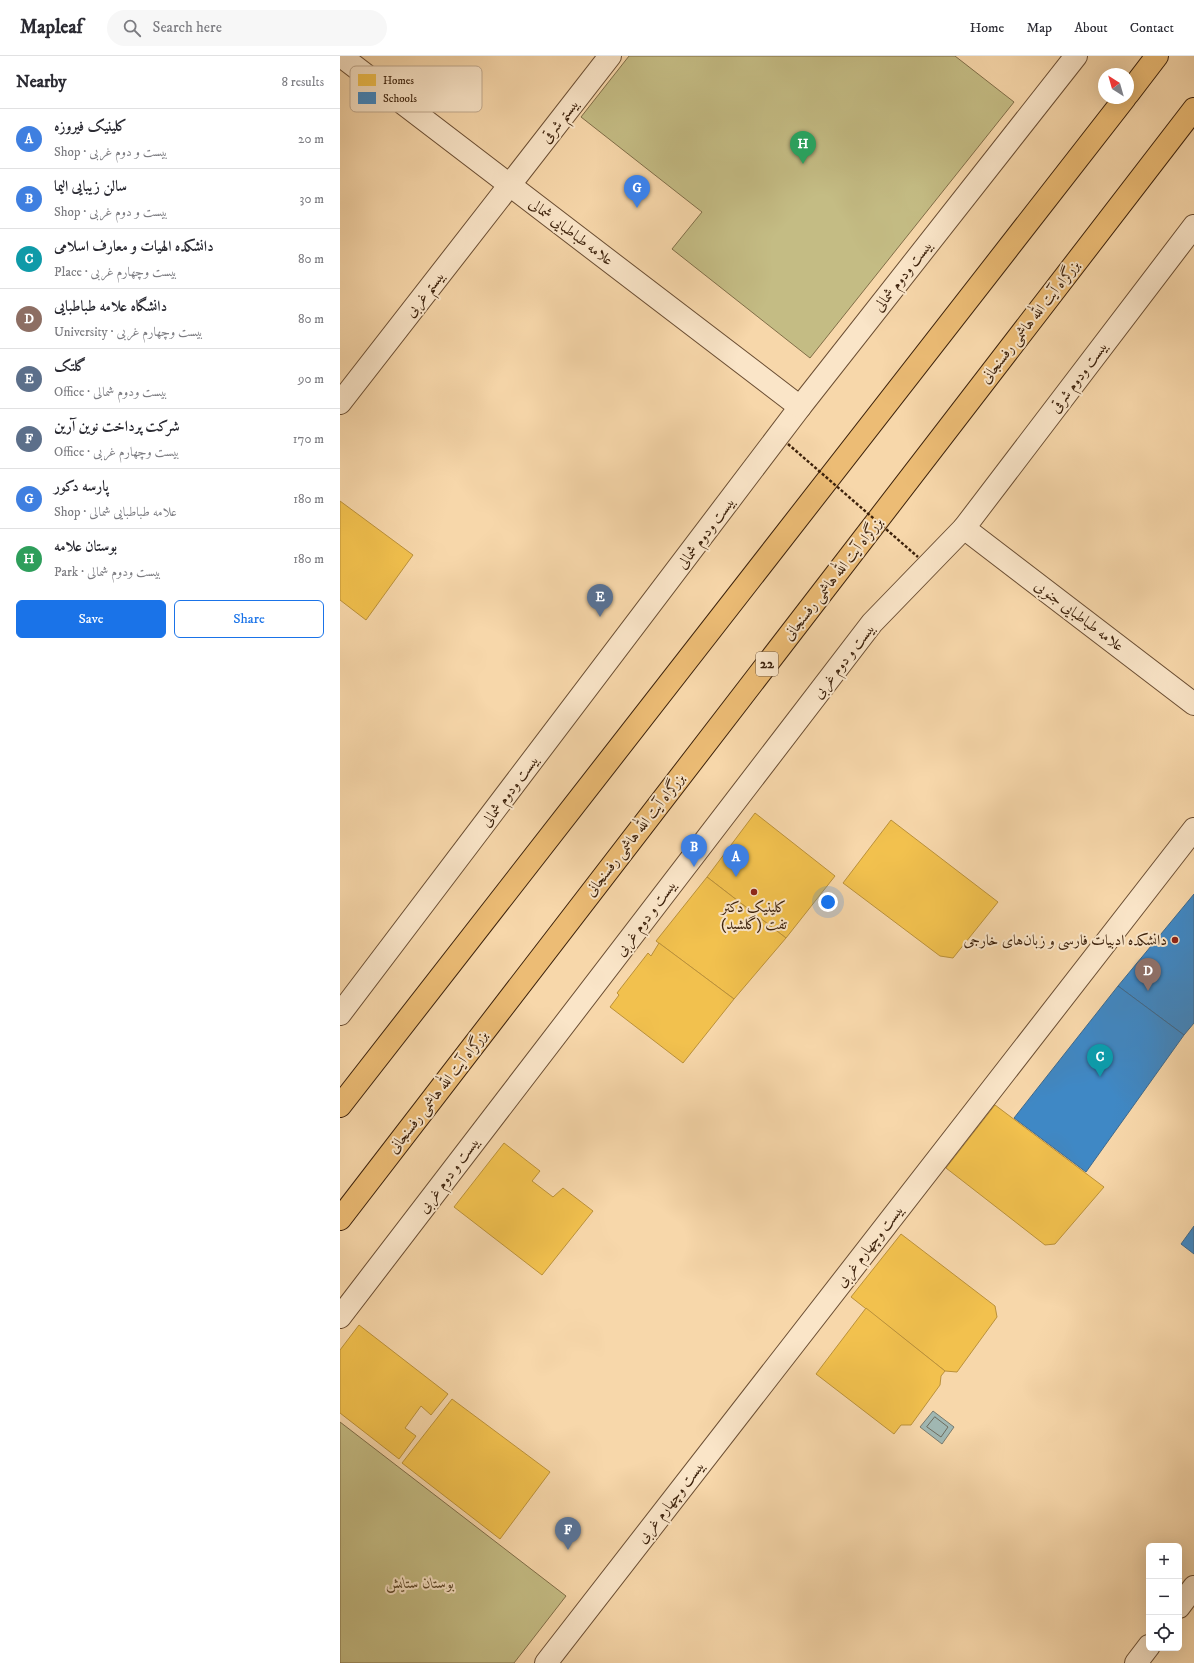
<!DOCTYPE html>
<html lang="en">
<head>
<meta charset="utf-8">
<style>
	body { margin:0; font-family:"IM FELL DW Pica",Amiri,serif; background:#f7f7f7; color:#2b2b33 }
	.controls { position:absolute; right:12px; bottom:12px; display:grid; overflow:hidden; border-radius:6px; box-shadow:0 4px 16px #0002 }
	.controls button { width:36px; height:36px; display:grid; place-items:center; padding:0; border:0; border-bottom:1px solid #e1e1e2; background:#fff; color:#2b2b33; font:20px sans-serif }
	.compass { position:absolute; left:758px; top:12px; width:36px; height:36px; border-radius:50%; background:#fff; box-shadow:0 4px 16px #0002; rotate:323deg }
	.you { position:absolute; left:488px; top:846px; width:14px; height:14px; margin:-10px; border:3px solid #fff; border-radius:50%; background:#1a73e8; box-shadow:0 0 0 6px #1a73e833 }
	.badge { display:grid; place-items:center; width:26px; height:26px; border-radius:50%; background:#1a73e8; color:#fff; font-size:13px; font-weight:700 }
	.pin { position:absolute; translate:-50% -33px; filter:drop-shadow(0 1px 2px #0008) }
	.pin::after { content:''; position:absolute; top:21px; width:14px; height:12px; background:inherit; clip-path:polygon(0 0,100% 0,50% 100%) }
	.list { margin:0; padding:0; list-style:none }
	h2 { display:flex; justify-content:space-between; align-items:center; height:52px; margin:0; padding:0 16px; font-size:17px }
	h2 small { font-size:13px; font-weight:400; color:#7c7c81 }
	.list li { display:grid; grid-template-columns:26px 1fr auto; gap:12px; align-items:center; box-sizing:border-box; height:60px; padding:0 16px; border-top:1px solid #e1e1e2 }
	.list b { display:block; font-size:15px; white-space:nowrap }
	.list p { margin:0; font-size:13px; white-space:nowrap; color:#7c7c81 }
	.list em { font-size:13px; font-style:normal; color:#7c7c81 }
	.actions { display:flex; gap:8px; padding:12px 16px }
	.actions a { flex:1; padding:9px 0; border:1px solid #1a73e8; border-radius:6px; text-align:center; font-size:14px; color:#1a73e8 }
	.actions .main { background:#1a73e8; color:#fff }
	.icon { flex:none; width:22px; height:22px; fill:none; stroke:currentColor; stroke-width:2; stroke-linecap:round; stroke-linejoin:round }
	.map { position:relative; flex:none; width:854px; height:1607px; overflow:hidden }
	header { display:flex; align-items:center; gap:24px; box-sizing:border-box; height:56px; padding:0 20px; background:#fff; border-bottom:1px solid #e1e1e2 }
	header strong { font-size:19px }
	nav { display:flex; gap:22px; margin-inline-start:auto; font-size:14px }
	.search { width:280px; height:36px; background:#f7f7f7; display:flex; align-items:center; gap:10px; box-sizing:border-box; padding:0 14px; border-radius:22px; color:#7c7c81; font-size:15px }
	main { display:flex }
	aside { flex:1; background:#fff }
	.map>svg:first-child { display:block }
	.green { fill:#c4bc84; stroke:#806e48 }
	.water { fill:#a0b7b2; stroke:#787b6f }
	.homes { fill:#f2c14e; stroke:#bb913a }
	.schools { fill:#3f88c5; stroke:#3e698d }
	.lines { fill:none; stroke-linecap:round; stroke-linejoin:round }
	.shore { stroke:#6e6c5e; stroke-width:1 }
	.minor-casing { stroke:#6b4e33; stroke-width:24 }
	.tertiary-casing { stroke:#6b4e33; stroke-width:24 }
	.trunk-casing { stroke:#3c210b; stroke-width:24 }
	.minor { stroke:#fae5c8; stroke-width:22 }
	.tertiary { stroke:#fae5c8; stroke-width:22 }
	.trunk { stroke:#ecbc75; stroke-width:22 }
	.path-bridge { stroke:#3c210b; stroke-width:2.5; stroke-dasharray:3 2; stroke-linecap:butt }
	.poi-dot { fill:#8f2418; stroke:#fae5c8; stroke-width:1.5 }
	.labels { text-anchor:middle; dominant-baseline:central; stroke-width:4; stroke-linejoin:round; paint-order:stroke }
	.shield { fill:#fae5c8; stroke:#755c44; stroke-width:1 }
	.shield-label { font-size:14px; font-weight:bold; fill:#3c210b }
	.street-label { font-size:15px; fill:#3c210b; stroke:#fae5c8 }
	.poi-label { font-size:15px; fill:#3c210b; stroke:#fae5c8 }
	.park-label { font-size:15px; font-style:italic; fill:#5e4829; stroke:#fae5c8 }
	.key { fill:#fae5c8; stroke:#c1aa8f; stroke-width:1 }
	.key-label { font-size:11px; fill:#3c210b }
</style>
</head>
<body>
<header>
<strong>Mapleaf</strong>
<div class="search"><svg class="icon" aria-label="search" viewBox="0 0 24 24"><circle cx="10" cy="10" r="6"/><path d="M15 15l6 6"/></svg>Search here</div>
<nav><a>Home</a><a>Map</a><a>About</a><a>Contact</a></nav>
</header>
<main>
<aside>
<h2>Nearby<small>8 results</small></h2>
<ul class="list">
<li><span class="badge" style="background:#3f7fe0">A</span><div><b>کلینیک فیروزه</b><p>Shop · بیست و دوم غربی</p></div><em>20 m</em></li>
<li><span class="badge" style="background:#3f7fe0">B</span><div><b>سالن زیبایی الیما</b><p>Shop · بیست و دوم غربی</p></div><em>30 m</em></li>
<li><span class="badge" style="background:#0f9aa8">C</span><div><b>دانشکده الهیات و معارف اسلامی</b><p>Place · بیست وچهارم غربی</p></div><em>80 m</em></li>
<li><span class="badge" style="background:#8d6e63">D</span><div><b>دانشگاه علامه طباطبایی</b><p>University · بیست وچهارم غربی</p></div><em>80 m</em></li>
<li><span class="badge" style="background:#5c6f8a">E</span><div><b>گلتک</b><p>Office · بیست ودوم شمالی</p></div><em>90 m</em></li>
<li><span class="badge" style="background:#5c6f8a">F</span><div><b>شرکت پرداخت نوین آرین</b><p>Office · بیست وچهارم غربی</p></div><em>170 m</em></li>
<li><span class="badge" style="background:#3f7fe0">G</span><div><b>پارسه دکور</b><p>Shop · علامه طباطبایی شمالی</p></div><em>180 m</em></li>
<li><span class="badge" style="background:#2e9e5b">H</span><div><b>بوستان علامه</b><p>Park · بیست ودوم شمالی</p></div><em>180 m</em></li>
</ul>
<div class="actions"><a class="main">Save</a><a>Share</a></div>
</aside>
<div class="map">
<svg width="854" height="1607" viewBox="0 0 854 1607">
	<rect width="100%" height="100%" fill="#f7d7aa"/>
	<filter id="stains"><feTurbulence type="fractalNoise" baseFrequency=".005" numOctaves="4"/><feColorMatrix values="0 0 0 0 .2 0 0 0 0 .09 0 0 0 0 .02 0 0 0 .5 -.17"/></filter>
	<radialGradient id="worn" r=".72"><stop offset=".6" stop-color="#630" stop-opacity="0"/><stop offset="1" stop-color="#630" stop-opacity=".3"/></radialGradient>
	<g class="green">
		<polygon points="289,0 615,0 674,46 470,302 332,193 362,156 241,61"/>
		<polygon points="0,1366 226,1540 174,1607 0,1607"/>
	</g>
	<polygon class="water" points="593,1355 614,1371 602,1388 580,1371"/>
	<g class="homes">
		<polygon points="0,445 73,499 26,564 0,544"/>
		<polygon points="415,757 495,820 446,882 367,821"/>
		<polygon points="551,764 658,846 613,902 600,900 503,827"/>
		<polygon points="367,821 446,882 394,943 316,885"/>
		<polygon points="319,887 394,943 343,1007 270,951 279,939 277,937 308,897 311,900"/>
		<polygon points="655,1049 764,1131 715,1188 705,1189 606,1112"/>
		<polygon points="164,1087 200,1115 192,1125 213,1141 223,1132 253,1155 202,1219 114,1151"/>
		<polygon points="561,1178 655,1250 657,1261 617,1316 605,1315 511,1241"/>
		<polygon points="526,1252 605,1315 601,1320 600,1329 571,1369 561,1369 554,1378 476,1318"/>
		<polygon points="19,1269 108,1338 91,1359 81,1350 65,1372 76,1380 59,1403 0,1357 0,1294"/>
		<polygon points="112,1343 210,1416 160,1483 62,1407"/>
	</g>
	<g class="schools">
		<polygon points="854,838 854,967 844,979 778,930"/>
		<polygon points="778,930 844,979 746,1116 674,1062"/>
		<polygon points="854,1170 854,1198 841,1188"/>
	</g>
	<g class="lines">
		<polygon class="shore" points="595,1361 608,1371 601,1381 587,1371"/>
		<g class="minor-casing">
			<g id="minor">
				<polyline points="0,347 270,0"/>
				<polyline points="0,958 460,351"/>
				<polyline points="0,1261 532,567 624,472"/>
				<polyline points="839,1551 854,1531"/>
				<polyline points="206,1607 854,773"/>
				<polyline points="796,1607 809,1590"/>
			</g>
		</g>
		<g class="tertiary-casing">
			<g id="tertiary">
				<polyline points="1,0 460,351 736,0"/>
				<polyline points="854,170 624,472 854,648"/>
			</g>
		</g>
		<g class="trunk-casing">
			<g id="trunk">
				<polyline points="788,38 817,0"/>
				<polyline points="0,1050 785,42"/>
				<polyline points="0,1163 854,53"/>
			</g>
		</g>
		<use href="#minor" class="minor"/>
		<use href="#tertiary" class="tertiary"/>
		<use href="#trunk" class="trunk"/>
		<polyline class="path-bridge" points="448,388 578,501"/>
	</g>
	<g class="poi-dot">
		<circle cx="414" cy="836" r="4"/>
		<circle cx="835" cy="884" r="4"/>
	</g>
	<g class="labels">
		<rect class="shield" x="416" y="596" width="22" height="24" rx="3"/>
		<g class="shield-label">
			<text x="427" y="608">22</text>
		</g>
		<g class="street-label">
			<text transform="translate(220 65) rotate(-52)">بیستم شرقی</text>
			<text transform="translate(231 176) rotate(37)">علامه طباطبایی شمالی</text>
			<text transform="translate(563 220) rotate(-52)">بیست ودوم شمالی</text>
			<text transform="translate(85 238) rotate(-52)">بیستم غربی</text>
			<text transform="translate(690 266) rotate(-52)">بزرگراه آیت الله هاشمی رفسنجانی</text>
			<text transform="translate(739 321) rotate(-53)">بیست ودوم شرقی</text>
			<text transform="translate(366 477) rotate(-53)">بیست ودوم شمالی</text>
			<text transform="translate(493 523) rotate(-52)">بزرگراه آیت الله هاشمی رفسنجانی</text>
			<text transform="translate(739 560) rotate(37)">علامه طباطبایی جنوبی</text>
			<text transform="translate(504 605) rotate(-52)">بیست و دوم غربی</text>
			<text transform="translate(170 735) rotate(-53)">بیست ودوم شمالی</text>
			<text transform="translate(295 779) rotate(-52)">بزرگراه آیت الله هاشمی رفسنجانی</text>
			<text transform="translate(306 862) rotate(-53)">بیست و دوم غربی</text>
			<text transform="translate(98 1036) rotate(-52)">بزرگراه آیت الله هاشمی رفسنجانی</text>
			<text transform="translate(109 1119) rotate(-53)">بیست و دوم غربی</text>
			<text transform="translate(530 1190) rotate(-52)">بیست وچهارم غربی</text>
			<text transform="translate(331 1446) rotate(-52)">بیست وچهارم غربی</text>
		</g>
		<g class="poi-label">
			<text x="414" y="851">کلینیک دکتر<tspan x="414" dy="17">تفت (گلشید)</tspan></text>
			<text x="827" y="884" text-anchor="end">دانشکده ادبیات فارسی و زبان‌های خارجی</text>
		</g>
		<g class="park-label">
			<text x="80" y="1527">بوستان ستایش</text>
		</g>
	</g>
	<rect x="10" y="10" width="132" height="46" rx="6" class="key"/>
	<rect x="18" y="18" width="18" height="12" fill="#f2c14e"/>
	<rect x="18" y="36" width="18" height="12" fill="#3f88c5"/>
	<g class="key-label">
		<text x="43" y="28">Homes</text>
		<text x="43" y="46">Schools</text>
	</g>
	<rect width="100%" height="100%" filter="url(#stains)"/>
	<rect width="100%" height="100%" fill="url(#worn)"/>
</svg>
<div class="controls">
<button>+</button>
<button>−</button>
<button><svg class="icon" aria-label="locate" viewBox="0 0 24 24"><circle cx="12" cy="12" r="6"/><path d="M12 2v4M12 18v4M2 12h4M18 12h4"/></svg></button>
</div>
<svg class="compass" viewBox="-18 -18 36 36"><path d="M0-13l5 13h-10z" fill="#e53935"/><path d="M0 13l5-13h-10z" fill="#7c7c81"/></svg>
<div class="you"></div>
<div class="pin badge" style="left:396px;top:821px;background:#3f7fe0">A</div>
<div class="pin badge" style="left:354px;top:811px;background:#3f7fe0">B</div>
<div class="pin badge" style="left:760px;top:1021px;background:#0f9aa8">C</div>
<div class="pin badge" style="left:808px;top:935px;background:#8d6e63">D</div>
<div class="pin badge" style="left:260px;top:561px;background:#5c6f8a">E</div>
<div class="pin badge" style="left:228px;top:1494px;background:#5c6f8a">F</div>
<div class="pin badge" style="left:297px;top:152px;background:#3f7fe0">G</div>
<div class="pin badge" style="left:463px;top:108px;background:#2e9e5b">H</div>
</div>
</main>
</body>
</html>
